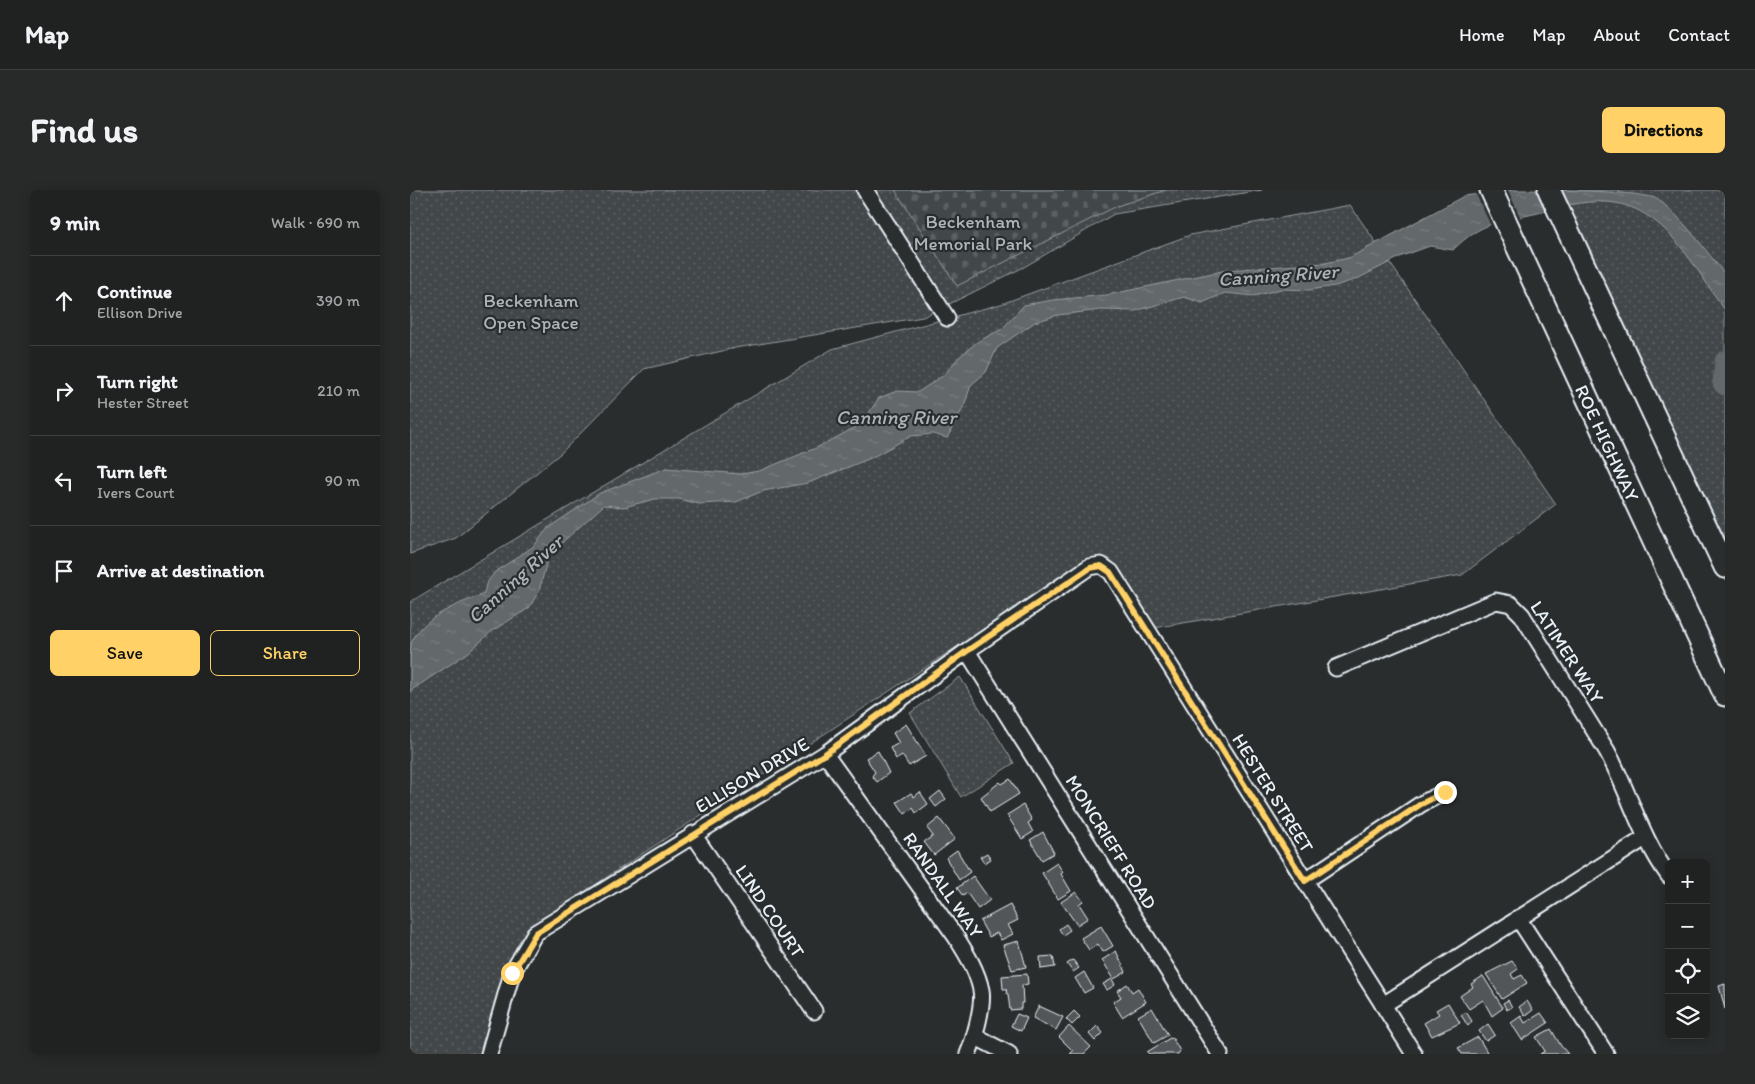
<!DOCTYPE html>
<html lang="en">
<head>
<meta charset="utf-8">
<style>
	body { margin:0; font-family:Itim,sans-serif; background:#282a2a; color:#f1f3f6 }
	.controls { position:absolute; right:15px; bottom:15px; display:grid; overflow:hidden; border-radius:8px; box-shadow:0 2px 12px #0003 }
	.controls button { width:45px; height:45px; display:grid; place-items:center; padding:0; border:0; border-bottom:1px solid #3d3f40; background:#202222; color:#f1f3f6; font:25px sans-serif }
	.stop { position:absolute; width:15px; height:15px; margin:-11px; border:4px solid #ffd166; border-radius:50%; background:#fff }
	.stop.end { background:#ffd166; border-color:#fff; box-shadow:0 1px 5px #0008 }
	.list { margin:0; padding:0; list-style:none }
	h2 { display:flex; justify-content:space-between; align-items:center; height:65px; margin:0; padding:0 20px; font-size:21px }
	h2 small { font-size:16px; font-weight:400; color:#a2a4a5 }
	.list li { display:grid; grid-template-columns:32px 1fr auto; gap:15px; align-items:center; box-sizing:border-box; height:90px; padding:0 20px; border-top:1px solid #3d3f40 }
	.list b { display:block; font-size:19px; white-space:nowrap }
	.list p { margin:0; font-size:16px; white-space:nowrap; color:#a2a4a5 }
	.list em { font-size:16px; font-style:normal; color:#a2a4a5 }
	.actions { display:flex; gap:10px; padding:15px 20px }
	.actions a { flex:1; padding:11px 0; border:1px solid #ffd166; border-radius:8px; text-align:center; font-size:18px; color:#ffd166 }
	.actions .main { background:#ffd166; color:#111 }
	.icon { flex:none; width:28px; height:28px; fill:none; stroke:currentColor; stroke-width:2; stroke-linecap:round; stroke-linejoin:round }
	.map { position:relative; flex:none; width:1315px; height:864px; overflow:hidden; border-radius:8px }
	header { display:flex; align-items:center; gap:30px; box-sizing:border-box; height:70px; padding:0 25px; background:#202222; border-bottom:1px solid #3d3f40 }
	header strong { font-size:24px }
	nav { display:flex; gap:28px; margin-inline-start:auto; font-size:18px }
	.intro { display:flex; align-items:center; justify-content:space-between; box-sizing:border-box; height:120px; padding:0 30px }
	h1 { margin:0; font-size:35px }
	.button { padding:12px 22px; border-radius:8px; background:#ffd166; color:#111; font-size:18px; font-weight:700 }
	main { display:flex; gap:30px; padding:0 30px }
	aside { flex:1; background:#202222; border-radius:8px; box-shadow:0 2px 12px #0003 }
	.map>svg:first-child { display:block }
	.green { fill:url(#green-dots); stroke:#959ca0 }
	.cemetery { fill:url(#cemetery-stones); stroke:#959ca0 }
	.water { fill:url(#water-ripples); stroke:#989fa3 }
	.pier { fill:#2a2d2e }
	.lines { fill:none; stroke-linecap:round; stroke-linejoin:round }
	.river { stroke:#63686b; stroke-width:21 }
	.building { fill:#535759; stroke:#e8f1f8 }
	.minor-casing { stroke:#e8f1f8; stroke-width:19 }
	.highway-casing { stroke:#e8f1f8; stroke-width:25 }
	.minor { stroke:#2a2d2e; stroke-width:15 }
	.highway { stroke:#2a2d2e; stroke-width:21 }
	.route { stroke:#ffd166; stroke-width:6 }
	.labels { text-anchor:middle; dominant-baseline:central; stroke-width:4.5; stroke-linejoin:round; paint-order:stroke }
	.park-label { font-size:19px; fill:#aeb5ba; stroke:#2a2d2e }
	.street-label { font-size:19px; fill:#e8f1f8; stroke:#2a2d2e }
	.water-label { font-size:20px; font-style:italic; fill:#acb3b9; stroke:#2a2d2e }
</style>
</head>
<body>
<header>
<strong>Map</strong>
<nav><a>Home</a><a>Map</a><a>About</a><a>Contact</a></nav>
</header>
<div class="intro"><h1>Find us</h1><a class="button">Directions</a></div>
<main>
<aside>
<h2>9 min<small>Walk · 690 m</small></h2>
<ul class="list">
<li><svg class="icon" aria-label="ahead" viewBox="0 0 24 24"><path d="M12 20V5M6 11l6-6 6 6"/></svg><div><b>Continue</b><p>Ellison Drive</p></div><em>390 m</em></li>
<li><svg class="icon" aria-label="right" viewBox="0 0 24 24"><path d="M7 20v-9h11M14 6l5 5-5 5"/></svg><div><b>Turn right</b><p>Hester Street</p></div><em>210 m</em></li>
<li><svg class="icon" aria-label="left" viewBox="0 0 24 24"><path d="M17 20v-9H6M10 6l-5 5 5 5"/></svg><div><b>Turn left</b><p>Ivers Court</p></div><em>90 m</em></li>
<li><svg class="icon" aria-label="arrive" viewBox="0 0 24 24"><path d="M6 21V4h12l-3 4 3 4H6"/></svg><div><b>Arrive at destination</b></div></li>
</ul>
<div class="actions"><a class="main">Save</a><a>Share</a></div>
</aside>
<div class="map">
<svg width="1315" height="864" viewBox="0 0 1315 864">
	<defs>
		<pattern id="green-dots" width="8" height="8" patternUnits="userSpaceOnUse" patternTransform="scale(1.25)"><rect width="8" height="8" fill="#424648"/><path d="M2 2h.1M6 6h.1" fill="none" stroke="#5d6163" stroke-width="1.8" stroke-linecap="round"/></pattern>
		<pattern id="cemetery-stones" width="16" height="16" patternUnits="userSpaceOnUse" patternTransform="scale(1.25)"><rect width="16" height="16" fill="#424648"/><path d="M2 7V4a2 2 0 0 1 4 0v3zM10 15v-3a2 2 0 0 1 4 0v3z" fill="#5d6163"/></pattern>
		<pattern id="water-ripples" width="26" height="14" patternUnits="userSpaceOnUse" patternTransform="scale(1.25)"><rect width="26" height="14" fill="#63686b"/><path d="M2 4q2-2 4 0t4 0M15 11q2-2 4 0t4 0" fill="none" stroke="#797e81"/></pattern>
	</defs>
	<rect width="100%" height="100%" fill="#2a2d2e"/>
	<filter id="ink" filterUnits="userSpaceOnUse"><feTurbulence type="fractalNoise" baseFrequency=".02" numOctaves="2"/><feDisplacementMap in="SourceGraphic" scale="10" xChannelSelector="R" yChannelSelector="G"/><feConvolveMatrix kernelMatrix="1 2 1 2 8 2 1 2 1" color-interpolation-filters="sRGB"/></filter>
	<g filter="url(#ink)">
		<g class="green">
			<polygon points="0,0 852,0 704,24 614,77 513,127 325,158 234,179 151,263 46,348 0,364"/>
			<polygon points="1150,0 1315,0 1315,351"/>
			<polygon points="940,15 1146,314 1052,385 744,438 700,369 674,373 118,739 98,779 74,864 0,864 0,412 422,159 591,114 780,45"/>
			<polygon points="550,487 604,573 551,607 500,523"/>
		</g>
		<polygon class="cemetery" points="485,0 756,0 707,16 547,96"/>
		<path class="water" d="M1102,0C1135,0 1219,0 1245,8C1268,21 1297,63 1315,84V120C1284,78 1255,15 1196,12C1173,10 1150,17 1128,23C1090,32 1072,31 1043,60L1020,56L992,66L947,89L925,96L899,100L871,99L844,106L815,103L792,113L774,107L725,121L691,120L648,125L625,132L587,158L576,182L561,195L554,216L537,248L523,244L501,246L461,268L398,293L353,301L326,312L289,314L269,309H245L214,317L194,315L139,364L129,401L119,418L82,441L59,462L0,501C0,488 0,466 1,454C11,427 48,414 74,404L76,394L85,382L124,356L138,338L190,303L256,278L331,284L349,281L406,258L456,232L460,221L469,208L487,201L508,202L534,185L548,168L567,152L592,139L614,115L643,110L697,105L817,80L915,73L939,68L1054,6Z"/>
		<polygon class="pier" points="1081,0 1098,0 1111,29 1081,36 1065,2"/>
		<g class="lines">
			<polyline class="river" points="1315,171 1313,193 1315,195"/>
		</g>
		<g class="building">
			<polygon points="496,534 516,566 499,576 492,565 486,569 480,558 489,553 483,543"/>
			<polygon points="468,561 479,583 467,592 462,586 465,582 456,568"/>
			<polygon points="600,589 609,604 580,622 571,607 590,592 592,594"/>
			<polygon points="530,601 536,609 526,617 520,609"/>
			<polygon points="510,602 518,614 506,623 503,618 495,624 487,612 501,603 504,607"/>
			<polygon points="613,615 622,630 618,633 623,642 612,649 597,625"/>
			<polygon points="529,628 545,649 524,665 514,652 523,646 517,638"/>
			<polygon points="633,642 644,663 632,670 620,650"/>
			<polygon points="547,660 560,682 549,690 536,668"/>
			<polygon points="577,663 581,669 574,673 570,667"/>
			<polygon points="647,673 653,682 651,684 661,701 648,709 632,683"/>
			<polygon points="563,686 580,710 568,719 557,703 553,706 547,698"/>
			<polygon points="666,702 673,711 669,714 678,728 667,735 651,712"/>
			<polygon points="600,715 608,730 598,735 603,744 591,750 587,743 579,747 570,731"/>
			<polygon points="656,734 660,740 653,745 649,739"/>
			<polygon points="691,736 703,756 693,762 688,754 679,760 671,748"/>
			<polygon points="609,751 616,777 602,780 593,755"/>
			<polygon points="706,761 716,782 704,789 692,770"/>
			<polygon points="643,766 645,777 631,779 630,767"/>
			<polygon points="663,770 669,778 663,782 657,774"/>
			<polygon points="1102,771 1108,779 1101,784 1104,789 1112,785 1117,793 1092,809 1076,784"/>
			<polygon points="674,782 683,798 674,803 665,788"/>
			<polygon points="617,784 618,794 612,795 613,813 611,813 611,819 600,820 598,804 597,804 596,799 593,799 592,786"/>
			<polygon points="1073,786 1093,818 1082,826 1073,810 1059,819 1050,806 1063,797 1061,794"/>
			<polygon points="702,789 705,795 697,800 693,794"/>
			<polygon points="717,794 722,802 728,798 736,812 712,827 703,812 711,807 707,801"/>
			<polygon points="1315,794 1315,819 1309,796"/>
			<polygon points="1098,810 1102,817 1097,820 1093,813"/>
			<polygon points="1117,811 1123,820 1115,826 1109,817"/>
			<polygon points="1038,813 1050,833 1022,846 1014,833 1029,824 1026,820"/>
			<polygon points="629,816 653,827 646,840 623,828"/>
			<polygon points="742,818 758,845 744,853 728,826"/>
			<polygon points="664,821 670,827 662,835 656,829"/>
			<polygon points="1056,822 1062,831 1058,836 1051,825"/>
			<polygon points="1131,823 1138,833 1112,850 1101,833 1111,826 1115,833"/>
			<polygon points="607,824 617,828 611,841 601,836"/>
			<polygon points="1078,834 1085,845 1076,851 1069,841"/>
			<polygon points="659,836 681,857 674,864 660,864 663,861 649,847"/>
			<polygon points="687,836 693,843 685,851 679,844"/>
			<polygon points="1141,839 1151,856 1158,864 1130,864 1135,861 1126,847"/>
			<polygon points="1068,847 1077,862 1073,864 1052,864 1048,858"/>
			<polygon points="760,848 763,849 770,861 768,864 739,864 737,862"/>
		</g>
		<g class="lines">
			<g class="minor-casing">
				<g id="minor">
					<polyline points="455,0 537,128"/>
					<polyline points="557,461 810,864"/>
					<path d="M926,478L1086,411L1101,414L1112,425L1197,561C1219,602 1231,648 1259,686"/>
					<path d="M415,564L546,747C556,763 567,780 571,800C574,815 564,850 558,864"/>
					<polyline points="283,644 404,821"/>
					<polyline points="895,691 1011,614 1035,602"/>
					<polyline points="1108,728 1196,864"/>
					<polyline points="973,815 1235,648"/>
					<polyline points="566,847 599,864"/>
					<polyline points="79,864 102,783 125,743 415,564 557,461 679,377 691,375 701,382 1004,864"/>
				</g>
			</g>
			<g class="highway-casing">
				<g id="highway">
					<polyline points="1081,0 1315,505"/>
					<polyline points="1139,0 1315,377"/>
				</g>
			</g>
			<use href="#minor" class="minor"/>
			<use href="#highway" class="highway"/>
		</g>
	</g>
	<g class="lines" filter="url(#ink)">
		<polyline class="route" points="102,783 126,743 415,564 557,461 680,378 691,376 700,382 895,691 1011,614 1035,602"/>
	</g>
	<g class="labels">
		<g class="park-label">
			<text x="563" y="31">Beckenham<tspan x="563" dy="22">Memorial Park</tspan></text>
			<text x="121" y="110">Beckenham<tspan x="121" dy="22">Open Space</tspan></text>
		</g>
		<g class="street-label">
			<text transform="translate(1197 253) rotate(65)">ROE HIGHWAY</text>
			<text transform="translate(1157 462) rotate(57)">LATIMER WAY</text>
			<text transform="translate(342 585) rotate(-31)">ELLISON DRIVE</text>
			<text transform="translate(863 603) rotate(58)">HESTER STREET</text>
			<text transform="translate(701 652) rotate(58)">MONCRIEFF ROAD</text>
			<text transform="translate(533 695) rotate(55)">RANDALL WAY</text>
			<text transform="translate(360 721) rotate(56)">LIND COURT</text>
		</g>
		<g class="water-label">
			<text transform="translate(868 85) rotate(-4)">Canning River</text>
			<text x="486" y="227">Canning River</text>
			<text transform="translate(105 389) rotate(-42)">Canning River</text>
		</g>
	</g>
</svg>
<div class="controls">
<button>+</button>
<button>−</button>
<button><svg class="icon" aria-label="locate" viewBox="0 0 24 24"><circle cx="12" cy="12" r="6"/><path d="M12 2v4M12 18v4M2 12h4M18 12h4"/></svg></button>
<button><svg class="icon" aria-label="layers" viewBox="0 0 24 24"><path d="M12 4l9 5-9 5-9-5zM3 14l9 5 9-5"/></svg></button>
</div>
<div class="stop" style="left:102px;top:783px"></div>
<div class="stop end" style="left:1035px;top:602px"></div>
</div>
</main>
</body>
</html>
